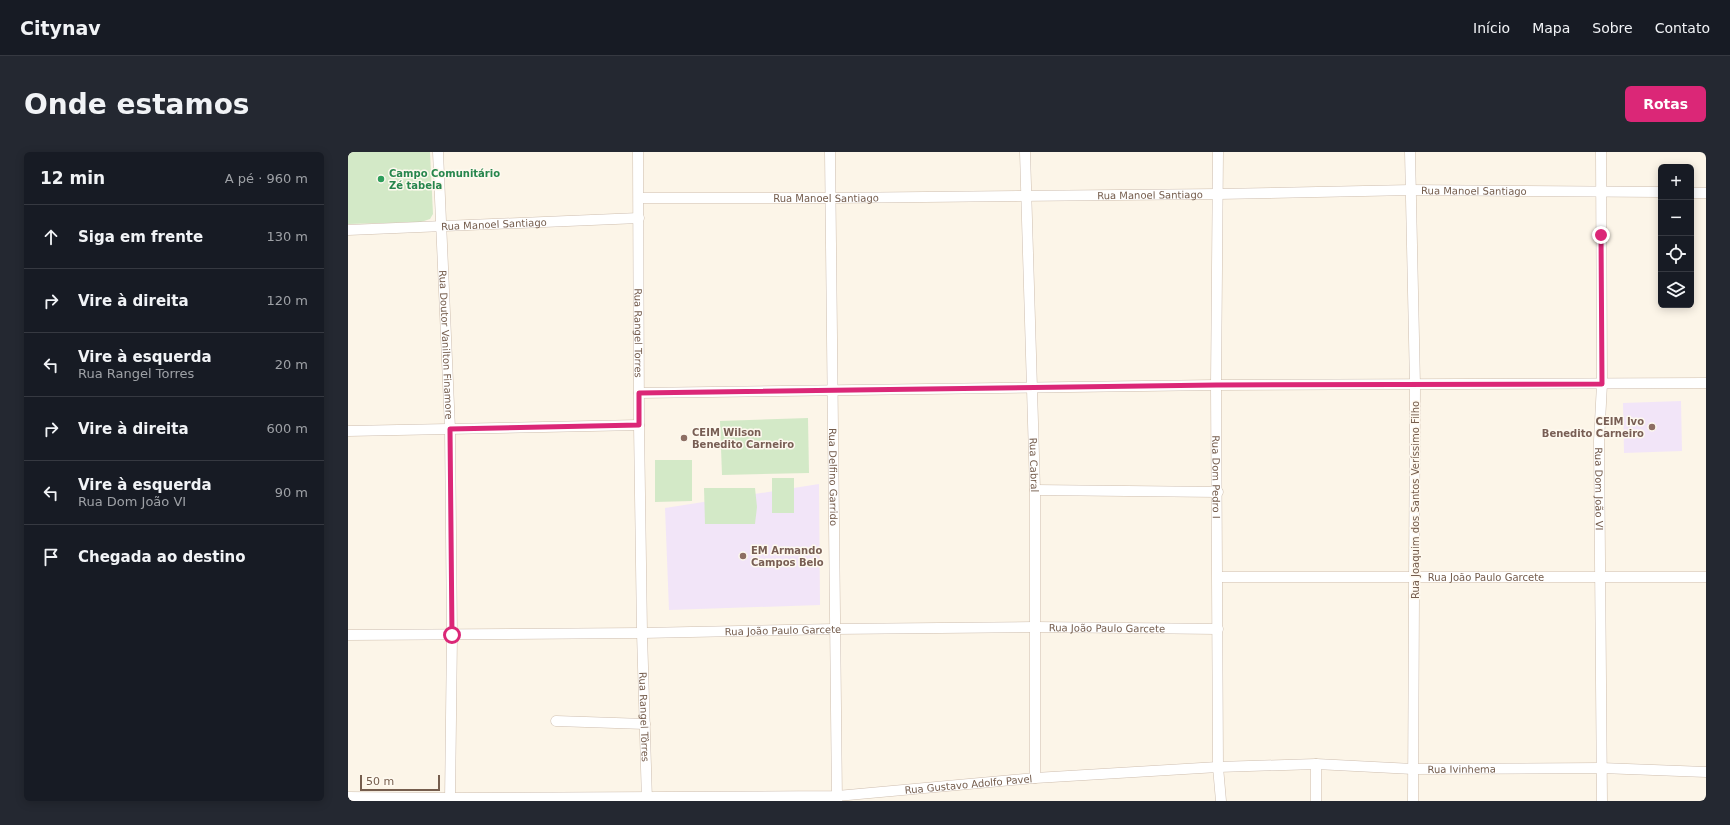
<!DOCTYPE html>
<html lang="pt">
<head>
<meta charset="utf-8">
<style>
	body { margin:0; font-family:"DejaVu Sans",sans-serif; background:#242831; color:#f1f3f6 }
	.controls { position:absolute; right:12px; top:12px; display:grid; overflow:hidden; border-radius:6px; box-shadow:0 2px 10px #0003 }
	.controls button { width:36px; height:36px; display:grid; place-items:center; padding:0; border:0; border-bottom:1px solid #363941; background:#171b24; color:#f1f3f6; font:20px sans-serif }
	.scale { position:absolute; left:12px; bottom:10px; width:80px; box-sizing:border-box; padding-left:4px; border:2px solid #755d4d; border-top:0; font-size:11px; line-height:14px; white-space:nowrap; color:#755d4d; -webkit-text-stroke:3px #fef9ef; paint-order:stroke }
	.stop { position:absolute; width:12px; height:12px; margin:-9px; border:3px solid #db2777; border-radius:50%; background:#fff }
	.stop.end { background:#db2777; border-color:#fff; box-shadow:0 1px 4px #0008 }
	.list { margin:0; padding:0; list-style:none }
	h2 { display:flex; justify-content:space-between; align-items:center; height:52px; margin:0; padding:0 16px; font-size:17px }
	h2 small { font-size:13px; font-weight:400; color:#9ea1a6 }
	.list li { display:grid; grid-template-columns:26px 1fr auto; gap:12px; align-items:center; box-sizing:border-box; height:64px; padding:0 16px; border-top:1px solid #363941 }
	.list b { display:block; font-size:15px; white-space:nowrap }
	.list p { margin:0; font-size:13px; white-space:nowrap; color:#9ea1a6 }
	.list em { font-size:13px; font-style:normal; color:#9ea1a6 }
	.icon { flex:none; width:22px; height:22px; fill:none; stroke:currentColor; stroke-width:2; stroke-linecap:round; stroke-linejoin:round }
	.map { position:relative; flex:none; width:1358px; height:649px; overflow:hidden; border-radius:6px }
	header { display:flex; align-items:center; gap:24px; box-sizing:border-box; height:56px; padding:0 20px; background:#171b24; border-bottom:1px solid #363941 }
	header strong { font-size:19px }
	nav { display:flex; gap:22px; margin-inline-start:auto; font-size:14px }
	.intro { display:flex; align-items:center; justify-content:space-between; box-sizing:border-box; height:96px; padding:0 24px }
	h1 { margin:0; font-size:28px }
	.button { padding:10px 18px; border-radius:6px; background:#db2777; color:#fff; font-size:14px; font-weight:700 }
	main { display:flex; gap:24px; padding:0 24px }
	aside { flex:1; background:#171b24; border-radius:6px; box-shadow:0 2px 10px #0003 }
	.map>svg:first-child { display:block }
	.education { fill:#f2e5f8 }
	.park { fill:#d3e9c7 }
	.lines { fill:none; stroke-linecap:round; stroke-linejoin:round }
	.street-casing { stroke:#cebeaf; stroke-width:11 }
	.street { stroke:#fff; stroke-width:10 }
	.route { stroke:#db2777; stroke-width:5 }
	.leisure-dot { fill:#2e9e5b; stroke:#fef9ef; stroke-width:1.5 }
	.education-dot { fill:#8d6e63; stroke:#fef9ef; stroke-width:1.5 }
	.labels { text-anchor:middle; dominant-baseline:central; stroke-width:3; stroke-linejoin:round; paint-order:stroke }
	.leisure-label { font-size:10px; font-weight:bold; fill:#27864d; stroke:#fef9ef; text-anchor:start }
	.street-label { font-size:10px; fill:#755d4d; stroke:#fef9ef }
	.education-label { font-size:10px; font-weight:bold; fill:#785e54; stroke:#fef9ef; text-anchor:start }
</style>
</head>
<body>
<header>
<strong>Citynav</strong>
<nav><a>Início</a><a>Mapa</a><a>Sobre</a><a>Contato</a></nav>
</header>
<div class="intro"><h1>Onde estamos</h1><a class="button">Rotas</a></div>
<main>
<aside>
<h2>12 min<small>A pé · 960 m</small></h2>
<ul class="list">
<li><svg class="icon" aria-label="ahead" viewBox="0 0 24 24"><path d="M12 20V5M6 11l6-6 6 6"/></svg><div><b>Siga em frente</b></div><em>130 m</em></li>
<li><svg class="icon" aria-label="right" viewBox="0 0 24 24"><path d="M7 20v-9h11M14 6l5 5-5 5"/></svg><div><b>Vire à direita</b></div><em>120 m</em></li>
<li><svg class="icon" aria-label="left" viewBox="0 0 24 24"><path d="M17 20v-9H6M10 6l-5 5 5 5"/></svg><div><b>Vire à esquerda</b><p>Rua Rangel Torres</p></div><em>20 m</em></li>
<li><svg class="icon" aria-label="right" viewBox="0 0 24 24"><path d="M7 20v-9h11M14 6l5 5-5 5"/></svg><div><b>Vire à direita</b></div><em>600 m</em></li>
<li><svg class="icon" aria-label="left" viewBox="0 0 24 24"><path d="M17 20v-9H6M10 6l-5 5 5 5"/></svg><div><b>Vire à esquerda</b><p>Rua Dom João VI</p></div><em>90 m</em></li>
<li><svg class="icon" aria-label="arrive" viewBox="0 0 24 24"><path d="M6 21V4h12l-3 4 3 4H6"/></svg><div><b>Chegada ao destino</b></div></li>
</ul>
</aside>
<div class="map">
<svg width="1358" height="649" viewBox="0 0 1358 649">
	<rect width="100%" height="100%" fill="#fcf5e8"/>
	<g class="education">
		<polygon points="1333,249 1334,299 1276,301 1275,251"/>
		<polygon points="471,332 472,453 321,458 317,356"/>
	</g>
	<g class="park">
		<polygon points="0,0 82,0 85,62 82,67 73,70 0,72"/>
		<polygon points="460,266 461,321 374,323 372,269"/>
		<polygon points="307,308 344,308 344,349 307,350"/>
		<rect x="424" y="326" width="22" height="35"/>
		<polygon points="356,336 407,336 409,355 407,372 357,372"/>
	</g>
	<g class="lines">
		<g class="street-casing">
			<g id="street">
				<path id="s1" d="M90,0L102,277L104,483L102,649"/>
				<path id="s2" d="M290,0L291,273L294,481L299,649"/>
				<path id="s3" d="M482,0L489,649"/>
				<path id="s4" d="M677,0L687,338V626"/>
				<path id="s5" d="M870,0L868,233L870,615L873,649"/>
				<polyline points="1062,0 1067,233 1065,649"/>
				<path id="s6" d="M1253,0L1254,232L1251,289L1254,649"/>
				<polyline points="1343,41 1358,41"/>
				<path id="s7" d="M291,46H483L870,42L1063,38L1313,40"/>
				<path id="s8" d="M0,78L291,66"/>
				<polyline points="291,241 868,233 1358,231"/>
				<polyline points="0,279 291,273"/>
				<polyline points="687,338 870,340"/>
				<path id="s9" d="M870,425H1358"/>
				<path id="s10" d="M0,483L294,481L486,477L687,475L870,477"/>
				<polyline points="208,569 297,572"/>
				<path id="s11" d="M0,645L102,646L489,644L687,626L870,615L968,612L1065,617L1253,616L1358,620"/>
				<polyline points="968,649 968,612"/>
			</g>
		</g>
		<use href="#street" class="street"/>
	</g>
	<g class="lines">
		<polyline class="route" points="104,483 102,277 291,273 291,241 868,233 1254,232 1253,83"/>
	</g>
	<circle class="leisure-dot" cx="33" cy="27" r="4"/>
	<g class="education-dot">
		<circle cx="1304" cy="275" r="4"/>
		<circle cx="336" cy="286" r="4"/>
		<circle cx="395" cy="404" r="4"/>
	</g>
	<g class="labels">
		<g class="leisure-label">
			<text x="41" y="21">Campo Comunitário<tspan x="41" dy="12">Zé tabela</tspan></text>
		</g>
		<g class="street-label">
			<text stroke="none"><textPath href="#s7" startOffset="835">Rua Manoel Santiago</textPath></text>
			<text stroke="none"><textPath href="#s7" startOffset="511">Rua Manoel Santiago</textPath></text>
			<text stroke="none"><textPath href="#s7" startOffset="187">Rua Manoel Santiago</textPath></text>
			<text stroke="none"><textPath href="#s8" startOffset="146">Rua Manoel Santiago</textPath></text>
			<text stroke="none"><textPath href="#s2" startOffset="181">Rua Rangel Torres</textPath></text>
			<text stroke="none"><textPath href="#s1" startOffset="193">Rua Doutor Vanilton Finamore</textPath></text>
			<text stroke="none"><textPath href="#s4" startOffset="313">Rua Cabral</textPath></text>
			<text stroke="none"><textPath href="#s3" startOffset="325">Rua Delfino Garrido</textPath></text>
			<text stroke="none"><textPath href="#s5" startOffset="325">Rua Dom Pedro I</textPath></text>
			<text stroke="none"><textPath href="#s6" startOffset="337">Rua Dom João VI</textPath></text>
			<text transform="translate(1067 348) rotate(-90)">Rua Joaquim dos Santos Veríssimo Filho</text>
			<text stroke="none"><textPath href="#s9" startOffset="268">Rua João Paulo Garcete</textPath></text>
			<text stroke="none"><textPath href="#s10" startOffset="759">Rua João Paulo Garcete</textPath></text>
			<text stroke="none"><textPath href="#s10" startOffset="435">Rua João Paulo Garcete</textPath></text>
			<text stroke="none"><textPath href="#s2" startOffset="565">Rua Rangel Tôrres</textPath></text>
			<text stroke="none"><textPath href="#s11" startOffset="1115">Rua Ivinhema</textPath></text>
			<text stroke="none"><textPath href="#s11" startOffset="621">Rua Gustavo Adolfo Pavel</textPath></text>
		</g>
		<g class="education-label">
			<text x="1296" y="269" text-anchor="end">CEIM Ivo<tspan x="1296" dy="12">Benedito Carneiro</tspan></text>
			<text x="344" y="280">CEIM Wilson<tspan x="344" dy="12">Benedito Carneiro</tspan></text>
			<text x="403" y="398">EM Armando<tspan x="403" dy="12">Campos Belo</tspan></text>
		</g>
	</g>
</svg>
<div class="controls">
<button>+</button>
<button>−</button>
<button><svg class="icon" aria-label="locate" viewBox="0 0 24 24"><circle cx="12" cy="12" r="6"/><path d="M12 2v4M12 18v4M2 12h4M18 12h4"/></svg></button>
<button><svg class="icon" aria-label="layers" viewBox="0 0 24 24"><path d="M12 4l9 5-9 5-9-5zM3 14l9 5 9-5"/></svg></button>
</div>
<div class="scale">50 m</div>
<div class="stop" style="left:104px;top:483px"></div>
<div class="stop end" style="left:1253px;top:83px"></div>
</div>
</main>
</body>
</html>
